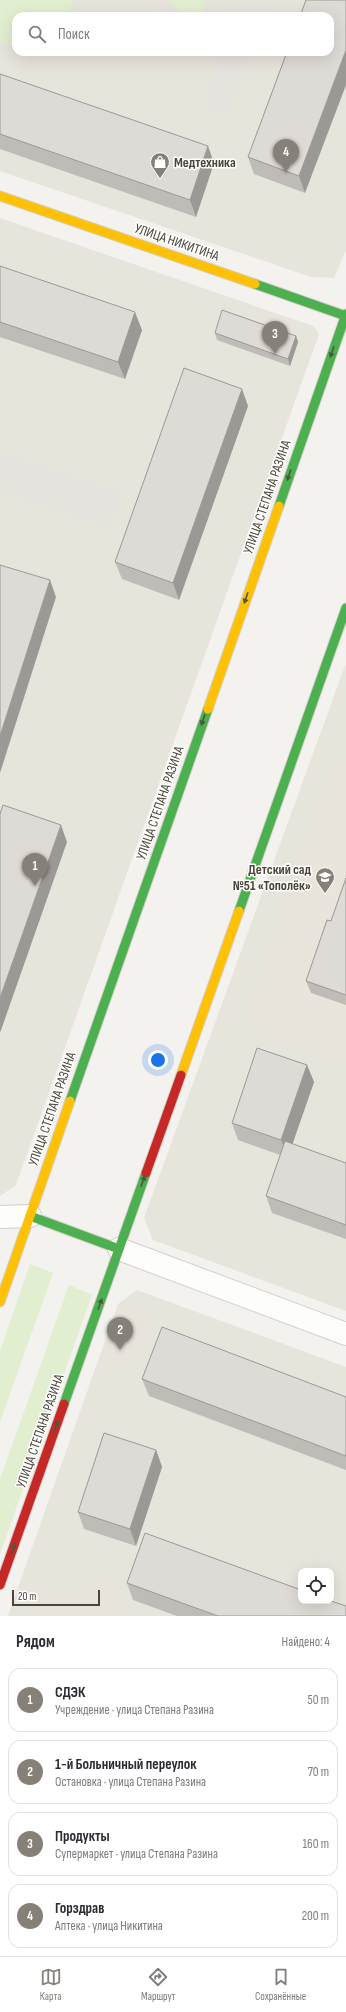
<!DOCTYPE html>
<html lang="ru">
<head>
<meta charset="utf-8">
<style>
	body { margin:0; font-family:"Sofia Sans Condensed",sans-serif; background:#f2f2f3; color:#2b2b33 }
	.controls { position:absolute; right:12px; bottom:12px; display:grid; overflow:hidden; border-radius:8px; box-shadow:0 4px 16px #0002 }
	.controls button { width:36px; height:36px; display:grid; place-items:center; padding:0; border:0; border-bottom:1px solid #e1e1e2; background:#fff; color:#2b2b33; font:20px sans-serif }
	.scale { position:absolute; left:12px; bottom:10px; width:88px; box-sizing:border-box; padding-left:4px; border:2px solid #4b4439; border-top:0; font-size:11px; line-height:14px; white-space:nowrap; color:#4b4439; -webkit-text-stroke:3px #fff; paint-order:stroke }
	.you { position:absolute; left:158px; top:1060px; width:14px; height:14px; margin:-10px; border:3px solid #fff; border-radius:50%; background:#1a73e8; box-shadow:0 0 0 6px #1a73e833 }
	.badge { display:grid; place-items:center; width:26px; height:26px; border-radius:50%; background:#868178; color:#fff; font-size:13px; font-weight:700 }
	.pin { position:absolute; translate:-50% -33px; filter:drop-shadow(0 1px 2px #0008) }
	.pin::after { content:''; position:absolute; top:21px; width:14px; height:12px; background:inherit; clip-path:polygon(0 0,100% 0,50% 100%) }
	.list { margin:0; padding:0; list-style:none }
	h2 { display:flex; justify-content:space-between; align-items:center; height:52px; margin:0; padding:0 16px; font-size:17px }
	h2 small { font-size:13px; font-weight:400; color:#7c7c81 }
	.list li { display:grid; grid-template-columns:26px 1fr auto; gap:12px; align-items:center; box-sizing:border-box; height:64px; margin:0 8px 8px; padding:0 8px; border:1px solid #e1e1e2; border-radius:12px }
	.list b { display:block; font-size:15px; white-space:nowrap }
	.list p { margin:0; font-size:13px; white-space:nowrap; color:#7c7c81 }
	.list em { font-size:13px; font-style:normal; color:#7c7c81 }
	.icon { flex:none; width:22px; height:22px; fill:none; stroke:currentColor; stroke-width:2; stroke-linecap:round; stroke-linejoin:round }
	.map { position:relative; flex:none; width:346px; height:1616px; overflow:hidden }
	.search { position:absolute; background:#fff; box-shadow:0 4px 16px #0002; left:12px; right:12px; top:12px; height:44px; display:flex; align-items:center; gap:10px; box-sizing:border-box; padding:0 14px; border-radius:12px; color:#7c7c81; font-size:15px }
	.sheet { height:340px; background:#fff }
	nav { display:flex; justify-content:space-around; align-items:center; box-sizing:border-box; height:56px; border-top:1px solid #e1e1e2; background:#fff; font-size:11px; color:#7c7c81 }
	nav a { display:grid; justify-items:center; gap:2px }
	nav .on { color:#868178 }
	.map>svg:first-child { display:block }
	.residential { fill:#e7e4dc; fill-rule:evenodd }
	.education { fill:#eae5da }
	.green { fill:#e1eecf }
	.parking { fill:#e6e3df }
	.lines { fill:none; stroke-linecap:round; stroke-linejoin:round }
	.street-casing { stroke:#d2d0cb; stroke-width:24 }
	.fast-casing { stroke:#d3cfc5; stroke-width:11 }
	.slow-casing { stroke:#d3cfc5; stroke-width:11 }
	.jam-casing { stroke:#d3cfc5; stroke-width:11 }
	.street { stroke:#fdfdfc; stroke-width:22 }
	.fast { stroke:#4caf50; stroke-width:9 }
	.slow { stroke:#ffc107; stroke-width:9 }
	.jam { stroke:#c62828; stroke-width:9 }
	.wall { fill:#bfbcb8 }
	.shaded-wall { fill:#9b9996 }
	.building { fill:#dedbd6; stroke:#9b9996 }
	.oneway { fill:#4b593e }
	.labels { text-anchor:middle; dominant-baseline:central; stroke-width:3; stroke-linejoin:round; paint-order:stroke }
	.poi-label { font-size:14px; font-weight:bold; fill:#4b4439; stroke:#fff; text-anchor:start }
	.street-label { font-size:14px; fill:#4b4439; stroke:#fff }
</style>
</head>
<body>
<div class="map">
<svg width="346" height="1616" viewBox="0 0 346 1616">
	<rect width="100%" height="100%" fill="#f4f2ee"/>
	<g class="residential">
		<path d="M0,0H346V250L334,278L311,277L0,171ZM16,16H330V52H16Z"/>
		<polygon points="0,218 313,326 319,334 16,1185 0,1196"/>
		<polygon points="346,663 346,1311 153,1240 144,1218"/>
		<path d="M137,1290L346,1367V1616H8L118,1304ZM301,1571H331V1601H301Z"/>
	</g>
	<polygon class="education" points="346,770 346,1048 262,1018"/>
	<g class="green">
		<polygon points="0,0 73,0 68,16 16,16 16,47 0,42"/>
		<polygon points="168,0 204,0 202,16 184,16"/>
		<polygon points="30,1264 53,1273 0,1422 0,1351"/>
		<polygon points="69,1285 92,1295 0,1554 0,1479"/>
	</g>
	<g class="parking">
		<polygon points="240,0 265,1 260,16 234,16"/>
		<polygon points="222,52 248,52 227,112 205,105"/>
		<polygon points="2,454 120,494 109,526 0,489 0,460"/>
	</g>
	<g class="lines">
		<g class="street-casing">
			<g id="street">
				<polyline points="0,1217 30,1216"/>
				<polyline points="119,1249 346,1334"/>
			</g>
		</g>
		<g class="fast-casing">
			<g id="fast">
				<polyline points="255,284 346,316"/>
				<polyline points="279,506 346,314"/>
				<polyline points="239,911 346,608"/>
				<polyline points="70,1101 208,709"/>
				<polyline points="30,1216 119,1249"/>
				<polyline points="64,1404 146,1173"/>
			</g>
		</g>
		<g class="slow-casing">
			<g id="slow">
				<polyline points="0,196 255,284"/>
				<polyline points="208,709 279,506"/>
				<polyline points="181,1075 239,911"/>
				<polyline points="0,1302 70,1101"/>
			</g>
		</g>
		<g class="jam-casing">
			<g id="jam">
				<polyline points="146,1173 181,1075"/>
				<polyline points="0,1585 64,1404"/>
			</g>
		</g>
		<use href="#street" class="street"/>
		<use href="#fast" class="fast"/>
		<use href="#slow" class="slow"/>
		<use href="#jam" class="jam"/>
	</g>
	<g class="wall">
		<polygon points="306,0 305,193 254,174 248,157"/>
		<polygon points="0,74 214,163 196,217 0,149"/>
		<polygon points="0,266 142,330 125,379 0,337"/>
		<polygon points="215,333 296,336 298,342 290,366 217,340"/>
		<polygon points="248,406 179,600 122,579 115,562"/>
		<polygon points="346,878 346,1005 311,993 306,981 331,921"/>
		<polygon points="307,1065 314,1082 292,1144 346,1163 346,1239 272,1213 266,1196 280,1155 238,1140 232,1123"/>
		<polygon points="142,1379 346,1397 346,1470 149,1396"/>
		<polygon points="156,1450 162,1467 136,1546 84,1529 78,1512"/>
		<polygon points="127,1583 346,1616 177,1616 133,1600"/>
	</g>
	<g class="shaded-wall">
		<polygon points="346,50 346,85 305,193 299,176"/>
		<polygon points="208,146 214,163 196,217 190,200"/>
		<polygon points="135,312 142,330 125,379 118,362"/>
		<polygon points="296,336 298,342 290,366 288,359"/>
		<polygon points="242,389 248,406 179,600 173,583"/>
		<polygon points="50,580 56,597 0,773 0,736"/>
		<polygon points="61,825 67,842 0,1033 0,998"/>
		<polygon points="307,1065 314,1082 288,1157 281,1140"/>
		<polygon points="156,1450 162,1467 136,1546 130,1529"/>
	</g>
	<g class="building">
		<polygon points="306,0 346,0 346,50 299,176 248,157 287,52 330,52 330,16 300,16"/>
		<polygon points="0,74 208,146 190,200 0,134"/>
		<polygon points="0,266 135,312 118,362 0,322"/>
		<polygon points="222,310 296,336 288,359 215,333"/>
		<polygon points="184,368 242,389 173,583 115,562"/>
		<polygon points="0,565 50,580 0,736"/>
		<polygon points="3,805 61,825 0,998 0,814"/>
		<polygon points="346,878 346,995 306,981 327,920 331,921"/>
		<polygon points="257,1048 307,1065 281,1140 232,1123"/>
		<polygon points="285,1141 346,1163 346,1225 266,1196"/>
		<polygon points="162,1327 346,1397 346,1456 142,1379"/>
		<polygon points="104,1433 156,1450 130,1529 78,1512"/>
		<polygon points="145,1533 301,1590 301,1601 331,1601 346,1606 346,1616 218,1616 127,1583"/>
	</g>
	<defs><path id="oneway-solid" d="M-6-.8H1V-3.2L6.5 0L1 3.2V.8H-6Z"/></defs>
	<g class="oneway">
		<use href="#oneway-solid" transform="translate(332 352) rotate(109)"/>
		<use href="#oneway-solid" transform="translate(289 475) rotate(109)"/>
		<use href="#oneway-solid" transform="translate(246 598) rotate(109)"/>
		<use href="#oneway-solid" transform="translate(203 720) rotate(109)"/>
		<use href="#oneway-solid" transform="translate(143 1181) rotate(-70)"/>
		<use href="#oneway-solid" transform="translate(100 1304) rotate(-70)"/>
		<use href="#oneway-solid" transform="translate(56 1426) rotate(-71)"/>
		<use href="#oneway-solid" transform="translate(13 1549) rotate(-71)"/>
	</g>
	<defs>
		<g id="shop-pin" transform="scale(1)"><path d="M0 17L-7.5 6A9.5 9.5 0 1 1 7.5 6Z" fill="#868178" stroke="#fff"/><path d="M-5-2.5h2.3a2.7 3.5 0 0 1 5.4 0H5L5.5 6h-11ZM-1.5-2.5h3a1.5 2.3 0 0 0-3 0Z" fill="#fff"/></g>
		<g id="school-pin" transform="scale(1)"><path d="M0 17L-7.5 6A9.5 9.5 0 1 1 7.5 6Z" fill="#868178" stroke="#fff"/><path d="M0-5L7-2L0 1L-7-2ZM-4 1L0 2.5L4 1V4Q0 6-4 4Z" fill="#fff"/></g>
	</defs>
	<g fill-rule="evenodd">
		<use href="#shop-pin" x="160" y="162"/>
		<use href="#school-pin" x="325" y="877"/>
	</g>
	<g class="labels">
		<g class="poi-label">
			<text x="174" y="162">Медтехника</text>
			<text x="311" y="869" text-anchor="end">Детский сад<tspan x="311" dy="16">№51 «Тополёк»</tspan></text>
		</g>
		<g class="street-label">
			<text transform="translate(177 242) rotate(19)">УЛИЦА НИКИТИНА</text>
			<text transform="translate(267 497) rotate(-71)">УЛИЦА СТЕПАНА РАЗИНА</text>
			<text transform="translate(160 803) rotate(-71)">УЛИЦА СТЕПАНА РАЗИНА</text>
			<text transform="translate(52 1109) rotate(-71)">УЛИЦА СТЕПАНА РАЗИНА</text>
			<text transform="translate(40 1431) rotate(-71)">УЛИЦА СТЕПАНА РАЗИНА</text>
		</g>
	</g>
</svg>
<div class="controls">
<button><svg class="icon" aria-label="locate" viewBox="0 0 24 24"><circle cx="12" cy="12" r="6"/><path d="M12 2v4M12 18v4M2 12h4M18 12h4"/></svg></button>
</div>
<div class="scale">20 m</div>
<div class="you"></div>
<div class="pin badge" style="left:35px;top:886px">1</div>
<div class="pin badge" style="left:120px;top:1350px">2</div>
<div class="pin badge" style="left:275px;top:354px">3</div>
<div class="pin badge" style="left:286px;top:172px">4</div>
<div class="search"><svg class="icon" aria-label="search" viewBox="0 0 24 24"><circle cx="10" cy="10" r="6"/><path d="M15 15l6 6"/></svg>Поиск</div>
</div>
<section class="sheet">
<h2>Рядом<small>Найдено: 4</small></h2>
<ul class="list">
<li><span class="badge">1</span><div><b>СДЭК</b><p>Учреждение · улица Степана Разина</p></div><em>50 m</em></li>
<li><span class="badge">2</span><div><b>1-й Больничный переулок</b><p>Остановка · улица Степана Разина</p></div><em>70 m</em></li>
<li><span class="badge">3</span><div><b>Продукты</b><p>Супермаркет · улица Степана Разина</p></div><em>160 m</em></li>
<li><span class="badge">4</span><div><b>Горздрав</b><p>Аптека · улица Никитина</p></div><em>200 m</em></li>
</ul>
</section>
<nav>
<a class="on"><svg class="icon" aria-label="map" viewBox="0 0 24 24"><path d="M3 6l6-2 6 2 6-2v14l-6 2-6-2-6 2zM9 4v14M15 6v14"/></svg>Карта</a>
<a><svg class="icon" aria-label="directions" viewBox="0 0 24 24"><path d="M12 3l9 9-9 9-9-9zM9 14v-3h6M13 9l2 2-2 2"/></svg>Маршрут</a>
<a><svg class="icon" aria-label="saved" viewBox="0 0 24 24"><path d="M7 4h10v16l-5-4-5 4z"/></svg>Сохранённые</a>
</nav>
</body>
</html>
